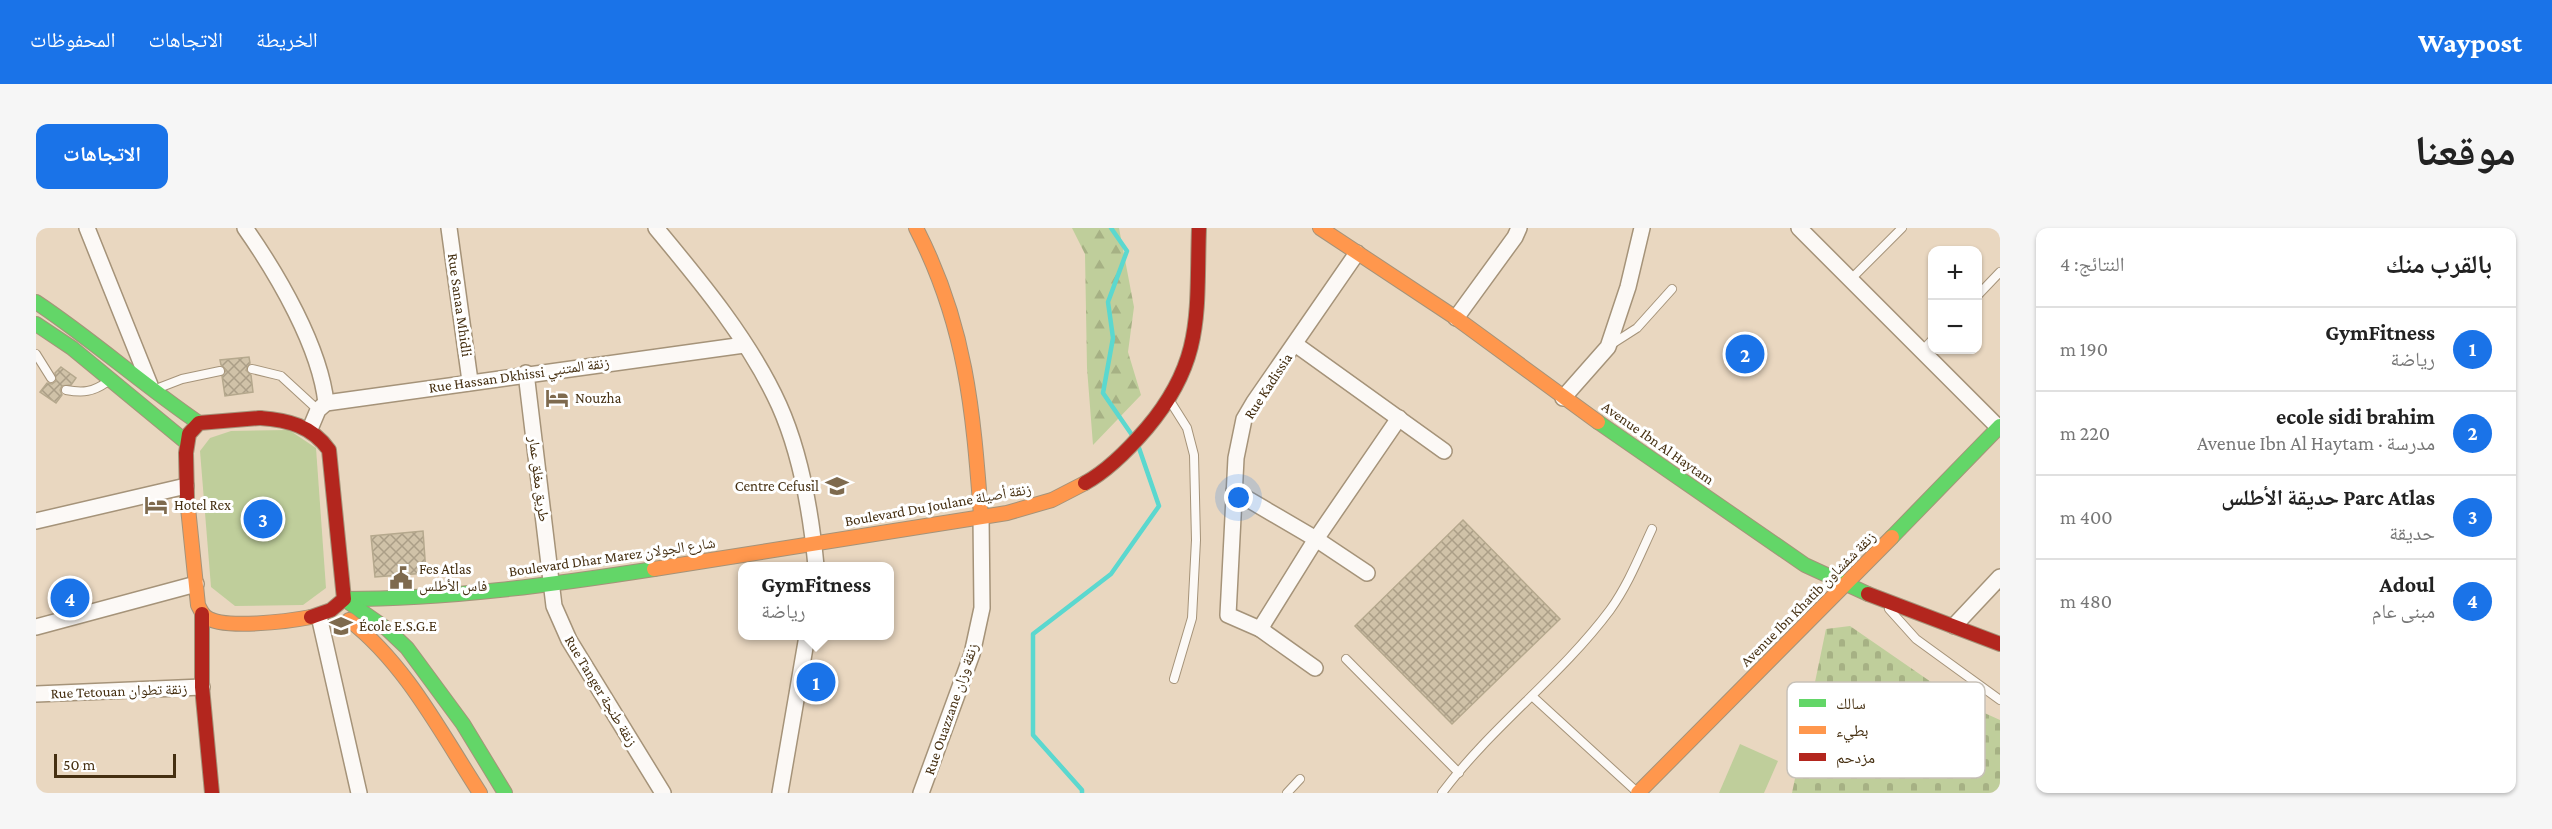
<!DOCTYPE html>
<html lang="ar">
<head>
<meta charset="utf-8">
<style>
	body { margin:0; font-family:"Crimson Pro","Noto Naskh Arabic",serif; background:#f6f6f6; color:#222; direction:rtl }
	.controls { position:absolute; right:18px; top:18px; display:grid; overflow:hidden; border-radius:12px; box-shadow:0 2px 4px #0004 }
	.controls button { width:54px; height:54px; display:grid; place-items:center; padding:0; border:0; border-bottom:2px solid #e0e0e0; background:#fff; color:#222; font:30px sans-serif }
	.scale { position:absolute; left:18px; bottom:15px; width:122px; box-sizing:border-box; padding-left:6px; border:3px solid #452f11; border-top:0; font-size:16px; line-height:21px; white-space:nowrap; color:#452f11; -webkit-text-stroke:4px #fff; paint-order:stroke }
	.you { position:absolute; left:1203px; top:270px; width:21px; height:21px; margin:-15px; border:4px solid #fff; border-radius:50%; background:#1a73e8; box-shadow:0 0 0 9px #1a73e833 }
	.badge { display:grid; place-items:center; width:39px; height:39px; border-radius:50%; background:#1a73e8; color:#fff; font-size:20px; font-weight:700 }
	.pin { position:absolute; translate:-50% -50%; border:3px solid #fff; box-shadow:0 2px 6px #0006 }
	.popup { position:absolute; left:702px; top:334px; width:156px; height:78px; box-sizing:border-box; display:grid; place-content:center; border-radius:12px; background:#fff; filter:drop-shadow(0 2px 4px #0005); font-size:20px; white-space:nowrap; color:#767676 }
	.popup b { font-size:22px; color:#222 }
	.popup::after { content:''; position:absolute; left:50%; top:100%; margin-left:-12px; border:12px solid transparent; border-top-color:#fff }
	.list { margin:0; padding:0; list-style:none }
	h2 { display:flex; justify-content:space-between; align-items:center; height:78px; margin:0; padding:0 24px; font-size:26px }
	h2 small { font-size:20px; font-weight:400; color:#767676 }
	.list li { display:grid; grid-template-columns:39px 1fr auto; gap:18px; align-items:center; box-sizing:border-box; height:84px; padding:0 24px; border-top:2px solid #e0e0e0 }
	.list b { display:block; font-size:22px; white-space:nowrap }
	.list p { margin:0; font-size:20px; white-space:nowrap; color:#767676 }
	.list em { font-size:20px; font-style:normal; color:#767676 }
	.map { position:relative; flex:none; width:1964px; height:565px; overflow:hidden; direction:ltr; border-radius:12px }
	header { display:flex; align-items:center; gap:36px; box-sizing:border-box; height:84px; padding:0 30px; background:#1a73e8; color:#fff }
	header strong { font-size:28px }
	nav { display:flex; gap:33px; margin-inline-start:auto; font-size:21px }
	.intro { display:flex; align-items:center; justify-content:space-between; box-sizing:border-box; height:144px; padding:0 36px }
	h1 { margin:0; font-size:42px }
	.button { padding:15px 27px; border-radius:12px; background:#1a73e8; color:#fff; font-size:21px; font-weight:700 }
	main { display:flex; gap:36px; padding:0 36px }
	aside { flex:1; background:#fff; border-radius:12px; box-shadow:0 2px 4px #0004 }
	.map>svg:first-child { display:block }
	.green { fill:#bfce9b }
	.forest { fill:url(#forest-firs) }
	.cemetery { fill:url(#cemetery-stones) }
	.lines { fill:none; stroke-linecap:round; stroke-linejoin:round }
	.stream { stroke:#5bd8cf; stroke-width:4.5 }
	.building { fill:url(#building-cross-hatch); stroke:#b5a88d; stroke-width:1.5 }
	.lane-casing { stroke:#a59379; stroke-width:10 }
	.street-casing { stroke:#a59379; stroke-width:18 }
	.fast-casing { stroke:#a59379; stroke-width:16 }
	.slow-casing { stroke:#a59379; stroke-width:16 }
	.jam-casing { stroke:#a59379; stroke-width:16 }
	.lane { stroke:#fcf9f6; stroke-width:8 }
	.street { stroke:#fcf9f6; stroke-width:15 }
	.fast { stroke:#63d668; stroke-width:14 }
	.slow { stroke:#ff974d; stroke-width:14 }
	.jam { stroke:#b3261e; stroke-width:14 }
	.labels { text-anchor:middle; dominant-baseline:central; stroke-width:6; stroke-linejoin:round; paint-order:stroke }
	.street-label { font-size:15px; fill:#452f11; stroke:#fff }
	.poi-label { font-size:15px; fill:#452f11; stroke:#fff; text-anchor:start }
	.key { fill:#fff; stroke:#c7c1b8; stroke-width:1.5 }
	.key-label { font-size:16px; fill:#452f11 }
</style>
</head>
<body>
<header>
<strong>Waypost</strong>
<nav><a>الخريطة</a><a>الاتجاهات</a><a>المحفوظات</a></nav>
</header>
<div class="intro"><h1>موقعنا</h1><a class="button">الاتجاهات</a></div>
<main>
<aside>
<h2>بالقرب منك<small>النتائج: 4</small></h2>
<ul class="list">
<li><span class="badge">1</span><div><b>GymFitness</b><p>رياضة</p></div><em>190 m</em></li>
<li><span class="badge">2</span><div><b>ecole sidi brahim</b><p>مدرسة · Avenue Ibn Al Haytam</p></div><em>220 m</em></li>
<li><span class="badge">3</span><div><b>Parc Atlas حديقة الأطلس</b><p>حديقة</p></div><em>400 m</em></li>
<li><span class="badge">4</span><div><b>Adoul</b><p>مبنى عام</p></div><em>480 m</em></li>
</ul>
</aside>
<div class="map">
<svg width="1964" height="565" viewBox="0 0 1964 565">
	<defs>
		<pattern id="forest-firs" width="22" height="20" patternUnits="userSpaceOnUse" patternTransform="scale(1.5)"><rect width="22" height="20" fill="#bfce9b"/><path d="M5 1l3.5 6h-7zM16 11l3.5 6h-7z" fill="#a6b184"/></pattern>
		<pattern id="cemetery-stones" width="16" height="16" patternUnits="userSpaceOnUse" patternTransform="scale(1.5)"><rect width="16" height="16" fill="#bfce9b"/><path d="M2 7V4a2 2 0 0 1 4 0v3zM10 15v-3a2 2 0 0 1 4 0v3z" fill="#a6b184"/></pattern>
		<pattern id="building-cross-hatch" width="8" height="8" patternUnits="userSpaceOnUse" patternTransform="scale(1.5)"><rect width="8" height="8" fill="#d0c2a8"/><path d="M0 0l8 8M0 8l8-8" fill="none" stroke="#ab9e87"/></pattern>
	</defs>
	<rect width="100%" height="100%" fill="#e9d7c0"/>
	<g class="green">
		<polygon points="253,202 280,220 290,360 267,377 199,378 175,359 164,223 174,210 195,203"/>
		<polygon points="1704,516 1742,533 1728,565 1683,565"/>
	</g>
	<polygon class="forest" points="1036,0 1083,0 1098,79 1092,124 1105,167 1057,217 1051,140 1049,26"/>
	<polygon class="cemetery" points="1814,398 1924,474 1964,492 1964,565 1756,565 1790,401"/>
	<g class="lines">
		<g class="stream">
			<polyline points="1075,0 1091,23 1072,74 1077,110 1067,165 1096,207"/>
			<polyline points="1046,565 1046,562 997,507 997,406 1075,346 1123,278 1103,220"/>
		</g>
	</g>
	<g class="building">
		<polygon points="213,129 214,135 210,142 215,147 217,164 189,168 186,148 190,142 185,137 184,132"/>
		<polygon points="25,139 40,150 35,157 26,158 24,162 26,167 20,175 4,164 11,155 16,156 20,153 19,145"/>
		<polygon points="1427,292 1524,391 1416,496 1319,398"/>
		<polygon points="387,303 390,345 339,349 335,308"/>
	</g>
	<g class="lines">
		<g class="lane-casing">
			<g id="lane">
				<polyline points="1815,51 1866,0"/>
				<polyline points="1942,67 1964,44"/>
				<polyline points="1576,116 1601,100 1636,61"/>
				<polyline points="1887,122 1896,112"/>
				<polyline points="0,126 15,150"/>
				<polyline points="216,141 245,148 282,182"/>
				<polyline points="120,161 146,151 184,143"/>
				<path d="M30,162C47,165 57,164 71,154"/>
				<polyline points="1134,173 1151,200 1158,227 1160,312 1156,390 1138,451"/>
				<polyline points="1853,381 1880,411 1964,472"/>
				<polyline points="1310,431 1423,545"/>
				<polyline points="1496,468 1601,564"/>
				<polyline points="1251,565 1264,551"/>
				<path d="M1406,565C1455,499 1524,449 1574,382C1592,357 1603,329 1616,301"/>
			</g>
		</g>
		<g class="street-casing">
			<g id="street">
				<polyline points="51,0 114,157"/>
				<path d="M209,0C242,47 284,119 290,175"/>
				<polyline points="413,0 434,153"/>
				<path d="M620,0C665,54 714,113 743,177C765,226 775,285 780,338"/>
				<polyline points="1763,0 1962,199"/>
				<polyline points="1420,90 1479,9 1483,0"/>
				<polyline points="1259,116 1408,223"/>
				<polyline points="490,145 518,378 533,412 627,565"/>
				<polyline points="1527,170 1572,119 1592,59 1606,0"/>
				<polyline points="274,201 282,182 290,175 708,117"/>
				<polyline points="1198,263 1280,311 1331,345"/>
				<polyline points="0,293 150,258"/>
				<polyline points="283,388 323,565"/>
				<polyline points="1918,398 1964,349"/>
				<polyline points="0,399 160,356"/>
				<polyline points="1224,401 1280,311 1363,190"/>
				<polyline points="1279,440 1224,401 1192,387 1200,230 1208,191 1218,174 1321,25"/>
				<polyline points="0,466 166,459"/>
				<polyline points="744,565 771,408"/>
				<polyline points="885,565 936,426 946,380 945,288"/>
			</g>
		</g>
		<g class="fast-casing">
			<g id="fast">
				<path d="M0,74C57,112 107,157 163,195"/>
				<polyline points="0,96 36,120 150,214"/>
				<polyline points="1562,194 1769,337 1832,366"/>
				<polyline points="1856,309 1964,198"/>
				<path d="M308,371C412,371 515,357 618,341"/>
				<polyline points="308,371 351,401 371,420 427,496 469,565"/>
			</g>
		</g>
		<g class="slow-casing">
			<g id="slow">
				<path d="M880,0C930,97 937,181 945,288"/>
				<polyline points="1284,0 1420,90 1562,194"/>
				<path d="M151,270L162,377C164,381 166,386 170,389C187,402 254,393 275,389"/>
				<polyline points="618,341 971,285 1016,272 1049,255"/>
				<path d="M313,392C370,436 405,505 444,565"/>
				<polyline points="1602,565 1856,309"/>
			</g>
		</g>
		<g class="jam-casing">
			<g id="jam">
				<path d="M224,190C252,192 276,198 293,222L308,371L295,382L275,389"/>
				<path d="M1049,255C1073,242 1093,221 1111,200C1169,131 1160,84 1163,0"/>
				<polyline points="151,270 150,225 153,206 163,195 224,190"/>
				<polyline points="1832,366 1964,416"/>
				<polyline points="166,386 166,459 176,565"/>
			</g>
		</g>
		<use href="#lane" class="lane"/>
		<use href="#street" class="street"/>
		<use href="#fast" class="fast"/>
		<use href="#slow" class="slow"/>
		<use href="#jam" class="jam"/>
	</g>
	<defs>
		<g id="hotel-bare" transform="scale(1.8)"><path d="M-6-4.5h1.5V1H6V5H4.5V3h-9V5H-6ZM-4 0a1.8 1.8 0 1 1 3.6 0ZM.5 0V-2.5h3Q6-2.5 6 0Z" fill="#7e6a4e" stroke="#fff" stroke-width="2.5" paint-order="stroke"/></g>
		<g id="school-bare" transform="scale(1.8)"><path d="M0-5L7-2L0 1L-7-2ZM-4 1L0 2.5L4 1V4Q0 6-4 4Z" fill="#7e6a4e" stroke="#fff" stroke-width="2.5" paint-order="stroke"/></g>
		<g id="civic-bare" transform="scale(1.8)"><path d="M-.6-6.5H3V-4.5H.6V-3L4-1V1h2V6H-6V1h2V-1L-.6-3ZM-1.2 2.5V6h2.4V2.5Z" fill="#7e6a4e" stroke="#fff" stroke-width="2.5" paint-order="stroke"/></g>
	</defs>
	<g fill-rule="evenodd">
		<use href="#hotel-bare" x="521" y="170"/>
		<use href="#school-bare" x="801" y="258"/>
		<use href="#hotel-bare" x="120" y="277"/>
		<use href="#civic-bare" x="365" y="350"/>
		<use href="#school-bare" x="305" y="398"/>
	</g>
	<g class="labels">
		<g class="street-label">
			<text transform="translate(424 77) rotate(82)">Rue Sanaa Mhidli</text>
			<text transform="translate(483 147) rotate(-8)">Rue Hassan Dkhissi زنقة المتنبي</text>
			<text transform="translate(1232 158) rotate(-57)">Rue Kadissia</text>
			<text transform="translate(1622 215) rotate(35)">Avenue Ibn Al Haytam</text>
			<text transform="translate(503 251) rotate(83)">طريق مغلق عمار</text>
			<text transform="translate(902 277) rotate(-10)">Boulevard Du Joulane زنقة أصيلة</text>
			<text transform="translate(576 329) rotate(-8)">Boulevard Dhar Marez شارع الجولان</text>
			<text transform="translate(1772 371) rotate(-45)">Avenue Ibn Khatib زنقة شفشاون</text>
			<text transform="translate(83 463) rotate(-2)">Rue Tetouan زنقة تطوان</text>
			<text transform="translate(565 463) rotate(59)">Rue Tanger زنقة طنجة</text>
			<text transform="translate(915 481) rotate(-71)">Rue Ouazzane زنقة وزان</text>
		</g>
		<g class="poi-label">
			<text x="539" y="170">Nouzha</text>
			<text x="783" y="258" text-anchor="end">Centre Cefusil</text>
			<text x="138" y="277">Hotel Rex</text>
			<text x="383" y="341">Fes Atlas<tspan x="383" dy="17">فاس الأطلس</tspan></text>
			<text x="323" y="398">École E.S.G.E</text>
		</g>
	</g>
	<rect x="1751" y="454" width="198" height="96" rx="9" class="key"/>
	<rect x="1763" y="471" width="27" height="8" fill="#63d668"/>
	<rect x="1763" y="498" width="27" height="8" fill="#ff974d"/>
	<rect x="1763" y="525" width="27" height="8" fill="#b3261e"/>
	<g class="key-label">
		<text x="1800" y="481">سالك</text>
		<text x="1800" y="508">بطيء</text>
		<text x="1800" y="535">مزدحم</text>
	</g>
</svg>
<div class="controls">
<button>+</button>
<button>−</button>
</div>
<div class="scale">50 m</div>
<div class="you"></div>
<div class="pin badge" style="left:780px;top:454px">1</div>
<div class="popup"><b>GymFitness</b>رياضة</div>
<div class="pin badge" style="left:1709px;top:126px">2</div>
<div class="pin badge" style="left:227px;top:291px">3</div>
<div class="pin badge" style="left:34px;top:370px">4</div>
</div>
</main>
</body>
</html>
